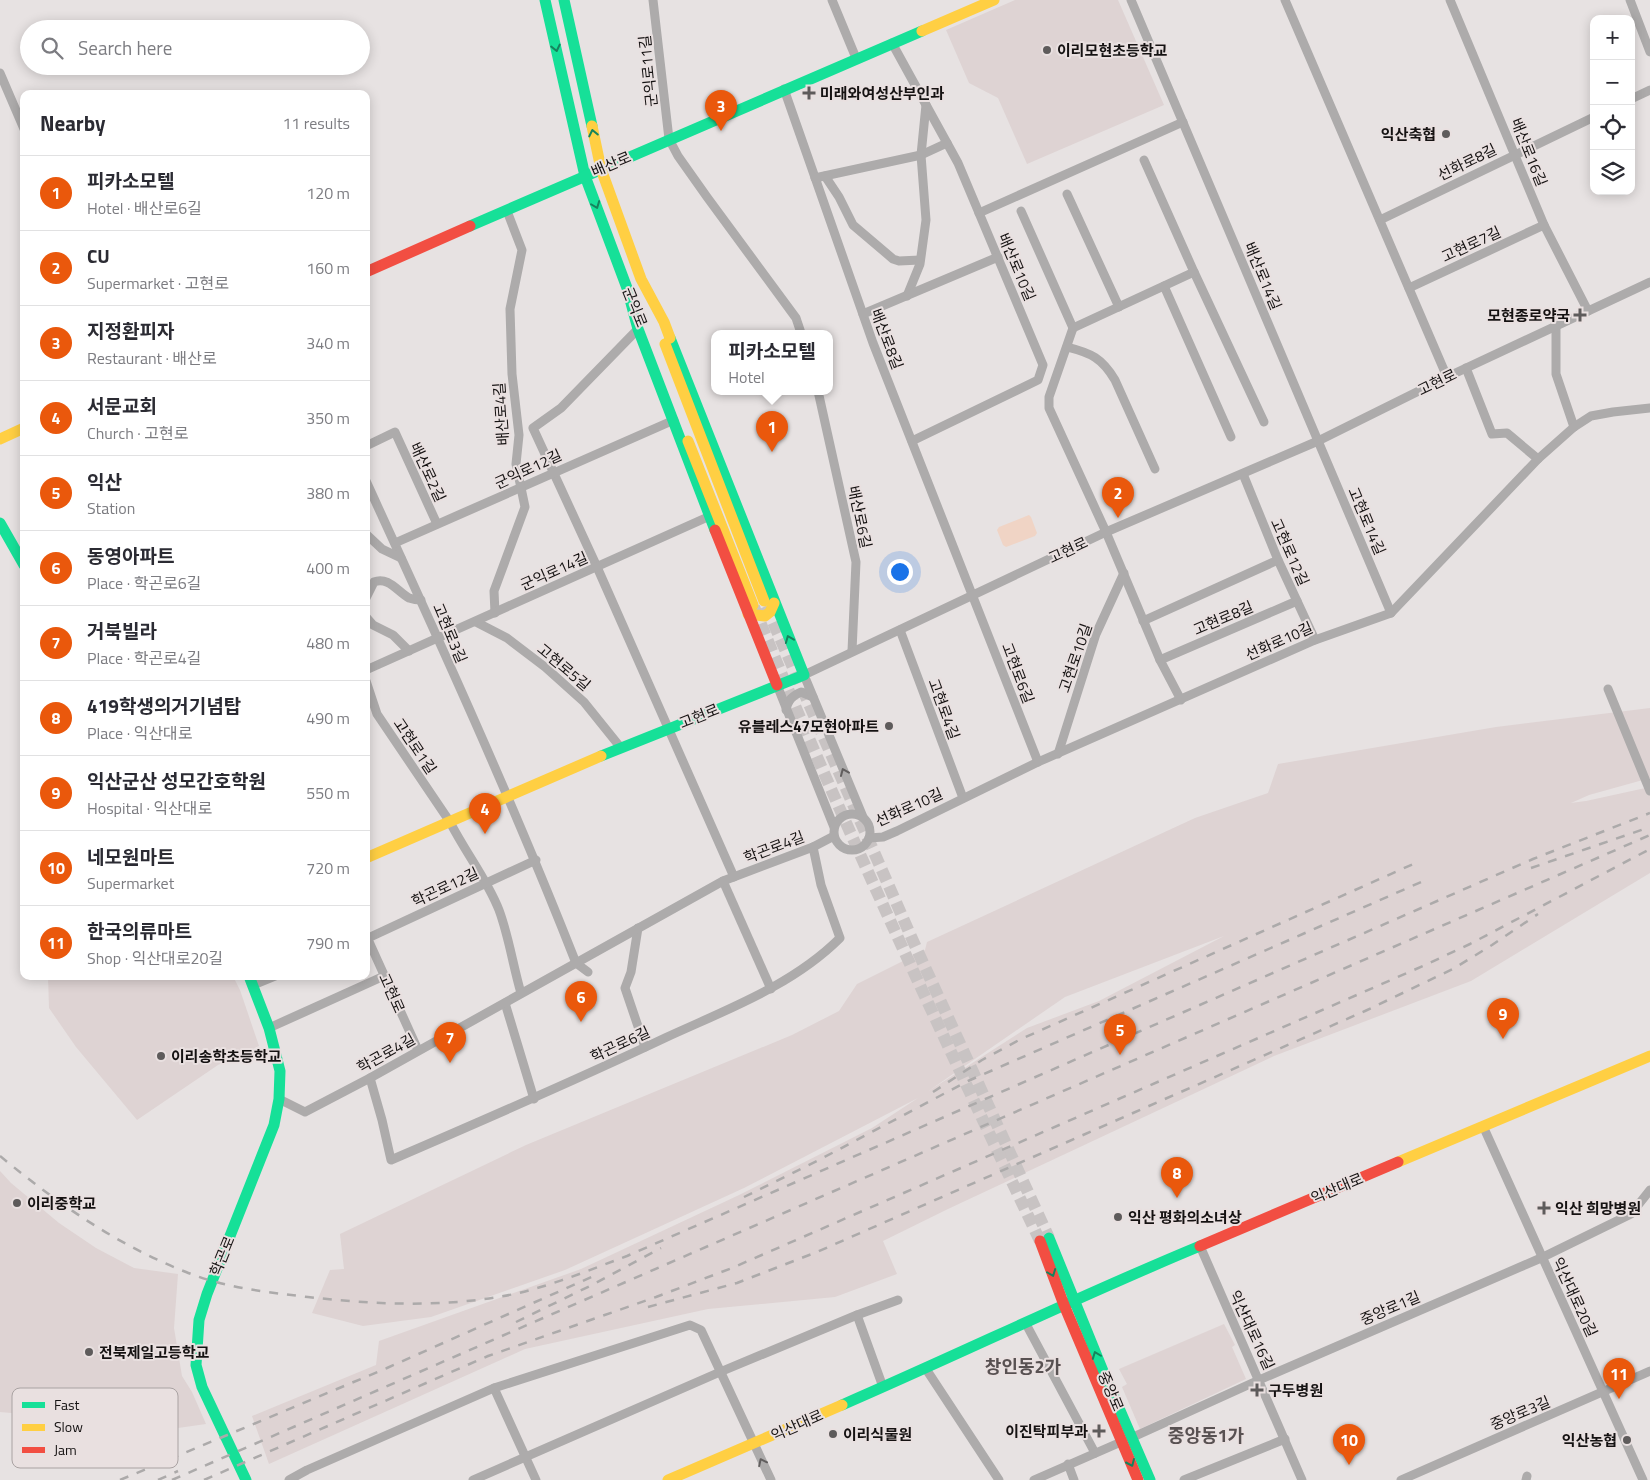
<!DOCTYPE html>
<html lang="en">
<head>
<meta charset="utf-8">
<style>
	body { margin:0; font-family:"Titillium Web","Noto Sans KR",sans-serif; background:#f2f2f3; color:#2b2b33 }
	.controls { position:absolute; right:15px; top:15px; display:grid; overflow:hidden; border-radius:10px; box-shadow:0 2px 12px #0003 }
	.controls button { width:45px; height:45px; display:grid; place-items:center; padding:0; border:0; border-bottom:1px solid #e1e1e2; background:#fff; color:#2b2b33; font:25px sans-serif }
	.you { position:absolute; left:899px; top:571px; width:18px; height:18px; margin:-12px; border:4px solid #fff; border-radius:50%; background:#1a73e8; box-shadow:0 0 0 8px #1a73e833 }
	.badge { display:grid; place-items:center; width:32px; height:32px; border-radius:50%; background:#ea580c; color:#fff; font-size:16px; font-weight:700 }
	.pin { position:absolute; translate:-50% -41px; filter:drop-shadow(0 1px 2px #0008) }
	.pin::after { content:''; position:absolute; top:26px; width:18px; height:15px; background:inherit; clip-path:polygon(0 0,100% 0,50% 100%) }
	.popup { position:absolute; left:711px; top:330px; width:122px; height:65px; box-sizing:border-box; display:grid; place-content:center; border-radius:10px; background:#fff; filter:drop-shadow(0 1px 4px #0005); font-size:16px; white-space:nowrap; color:#7c7c81 }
	.popup b { font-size:19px; color:#2b2b33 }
	.popup::after { content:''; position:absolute; left:50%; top:100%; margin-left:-10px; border:10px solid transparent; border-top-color:#fff }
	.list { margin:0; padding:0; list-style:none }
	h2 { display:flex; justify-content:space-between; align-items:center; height:65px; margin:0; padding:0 20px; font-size:21px }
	h2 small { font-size:16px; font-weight:400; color:#7c7c81 }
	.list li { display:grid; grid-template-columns:32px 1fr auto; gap:15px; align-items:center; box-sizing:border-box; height:75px; padding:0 20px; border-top:1px solid #e1e1e2 }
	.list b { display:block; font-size:19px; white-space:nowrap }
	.list p { margin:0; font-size:16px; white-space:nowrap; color:#7c7c81 }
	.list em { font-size:16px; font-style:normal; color:#7c7c81 }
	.icon { flex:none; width:28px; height:28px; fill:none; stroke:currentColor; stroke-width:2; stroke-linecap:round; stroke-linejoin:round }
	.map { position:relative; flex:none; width:1650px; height:1480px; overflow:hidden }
	.search { position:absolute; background:#fff; box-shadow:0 2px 12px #0003; left:20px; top:20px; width:350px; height:55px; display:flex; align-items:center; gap:12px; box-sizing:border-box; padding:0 18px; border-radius:28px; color:#7c7c81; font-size:19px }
	.panel { position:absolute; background:#fff; box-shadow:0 2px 12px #0003; left:20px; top:90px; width:350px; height:890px; border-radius:10px }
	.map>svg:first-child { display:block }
	.built { fill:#ded3d3; fill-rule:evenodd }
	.green { fill:#f0d4c5 }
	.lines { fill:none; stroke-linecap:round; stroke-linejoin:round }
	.secondary-tunnel { stroke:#c8c3c3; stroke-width:12; stroke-dasharray:12 6; stroke-linecap:butt }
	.street { stroke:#adabab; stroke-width:9 }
	.fast { stroke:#16e098; stroke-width:11 }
	.slow { stroke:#ffcf43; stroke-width:11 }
	.jam { stroke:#f24e42; stroke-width:11 }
	.rail { stroke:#acaaaa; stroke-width:2.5; stroke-dasharray:9 9; stroke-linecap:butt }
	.oneway { stroke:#16835c }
	.oneway2 { stroke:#615e5e }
	.poi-dot { fill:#5e5b5b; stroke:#e9e0e0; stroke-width:2 }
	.labels { text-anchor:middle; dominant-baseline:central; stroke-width:4; stroke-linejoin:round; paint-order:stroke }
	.poi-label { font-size:15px; font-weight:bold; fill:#151212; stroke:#e9e0e0; text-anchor:start }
	.street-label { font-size:15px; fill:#151212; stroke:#e9e0e0 }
	.quarter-label { font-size:18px; font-weight:bold; fill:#585152; stroke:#e9e0e0 }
	.key { fill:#e9e0e0; stroke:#a9a2a2; stroke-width:1 }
	.key-label { font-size:14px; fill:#151212 }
</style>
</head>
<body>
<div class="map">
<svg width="1650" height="1480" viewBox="0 0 1650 1480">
	<rect width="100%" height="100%" fill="#e7e2e2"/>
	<g class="built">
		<polygon points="1015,0 1118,0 1164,105 1027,164 998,98 969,83 946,30"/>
		<path d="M1650,708V778L1589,795L1571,803L1586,801L1650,787V873L1471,981L1274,1056L948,1209L883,1241L897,1274L835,1297L708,1309L525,1349L269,1464L252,1416L376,1365L379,1341L581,1269L737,1196L872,1128L918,1098L744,1188L565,1270L431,1317L363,1326L312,1313L330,1270L344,1269L340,1234L526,1145L792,1035L839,1011L857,984L925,950L927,942L1195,818L1268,793L1278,764L1496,727ZM1224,936L1099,1001L1027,1028L927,1092L1065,997Z"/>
		<polygon points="48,976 233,976 240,990 259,1046 218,1065 137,1120 76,1047 49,1008"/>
		<polygon points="0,1171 11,1183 59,1223 96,1248 134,1268 178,1274 174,1328 182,1376 192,1392 206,1424 129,1435 123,1423 0,1412"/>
		<polygon points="1224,1324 1235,1345 1232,1347 1246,1379 1140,1429 1122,1387 1127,1384 1119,1369"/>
	</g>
	<polygon class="green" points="1029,515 1031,517 1037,533 1035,536 1006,547 1003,545 997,530 999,527"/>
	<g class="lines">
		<g class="secondary-tunnel">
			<polyline points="766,606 913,941 1049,1238"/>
			<path d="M754,607C841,822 941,1031 1040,1241"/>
		</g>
		<g class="street">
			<polyline points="653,0 669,139 678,156 707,197 796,318 801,333"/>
			<polyline points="832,0 856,58"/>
			<polyline points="1131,0 1391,613"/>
			<polyline points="1285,0 1447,377"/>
			<polyline points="1450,0 1544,225 1588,311"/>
			<polyline points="1630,0 1650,52"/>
			<polyline points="892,43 958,163 1043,365 1038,380 912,441"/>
			<polyline points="0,73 24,129"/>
			<polyline points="784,89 873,343 1038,762"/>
			<polyline points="1631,99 1650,90"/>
			<polyline points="825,176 839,197 853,225 893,259 899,261 920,260"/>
			<polyline points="815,178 921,155 947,143"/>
			<polyline points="1067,194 1119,307"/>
			<polyline points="1021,211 1073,328 1049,397 1049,408 1106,532 1160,660 1181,700"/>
			<polyline points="979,213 1183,122"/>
			<polyline points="1380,220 1594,117"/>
			<polyline points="1194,272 1264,422"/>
			<polyline points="1164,286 1231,437"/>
			<polyline points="1409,288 1544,225"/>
			<polyline points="907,296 920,264 926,220 921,155 926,105"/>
			<polyline points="863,314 998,257"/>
			<polyline points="1556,326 1556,374 1574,427"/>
			<polyline points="1073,328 1194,272 1144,160"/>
			<polyline points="638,329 561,408 533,428 597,567 734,877"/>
			<path d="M1067,347C1091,353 1102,358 1115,380L1155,469"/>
			<polyline points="1466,368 1492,434 1507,433 1538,459"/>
			<polyline points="818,391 856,562 852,651"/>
			<polyline points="366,446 395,432 437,524"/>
			<polyline points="1243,474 1278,560 1315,640"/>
			<path d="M366,481C439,640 512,800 576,963L588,972"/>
			<polyline points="366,534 382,549 401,558"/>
			<polyline points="395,543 674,420"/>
			<path d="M366,598L374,582C388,576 398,592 409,598C412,599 417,600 421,600"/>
			<polyline points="495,613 494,591 525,507 516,464 519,435 512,374 510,309 522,250 507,211"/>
			<polyline points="366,617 373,625 393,635 409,651"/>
			<polyline points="1143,621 1278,560"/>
			<polyline points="476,622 507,638 545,667 584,702 621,748"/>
			<polyline points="900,630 963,798"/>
			<polyline points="1160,660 1297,601"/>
			<polyline points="366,670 710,516"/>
			<path d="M366,681L377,714L450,822C465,852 487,879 499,910C509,937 513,966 521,993"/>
			<polyline points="777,685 834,827"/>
			<polyline points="1608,689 1650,791"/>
			<path d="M786,710C788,700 792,696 801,692L813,697"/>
			<polyline points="1058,754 1096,634 1124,573"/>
			<circle cx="852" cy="832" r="18"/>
			<polyline points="863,817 804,675 1106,532 1318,441 1447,377 1650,282"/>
			<polyline points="869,838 883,837 897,831 1038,762 1315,640 1391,613 1538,459 1574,427 1591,416 1613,412 1650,408"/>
			<polyline points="723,881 771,989"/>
			<polyline points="638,928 631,972 625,988 645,1047"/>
			<polyline points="366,935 418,1050"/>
			<polyline points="366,939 536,860"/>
			<polyline points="253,985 275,976"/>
			<polyline points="505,1003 534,1099"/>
			<polyline points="269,1028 384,976"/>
			<path d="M370,1078L382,1120L391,1160C484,1120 576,1080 667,1037C728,1009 793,985 840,938L821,885L813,847"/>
			<polyline points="279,1099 305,1112 370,1078 723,881 813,847 834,836"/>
			<polyline points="1483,1126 1643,1480"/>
			<polyline points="1200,1246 1302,1480"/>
			<polyline points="857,1315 883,1387"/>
			<polyline points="1026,1324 1095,1453"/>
			<polyline points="926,1369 999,1480"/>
			<polyline points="494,1388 536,1480"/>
			<polyline points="1131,1438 1259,1380 1541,1258 1631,1214 1650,1190"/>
			<polyline points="1068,1464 1074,1480"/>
			<polyline points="289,1480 307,1470 494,1388 690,1325 701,1330 771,1480"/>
			<polyline points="473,1480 720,1372 857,1315 898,1300"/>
			<polyline points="1034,1480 1121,1442"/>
			<polyline points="1184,1480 1285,1439"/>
			<polyline points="1401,1480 1650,1371"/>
			<polyline points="1526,1480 1527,1476"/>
		</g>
		<g class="fast">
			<polyline points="545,0 585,176 627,288 638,329 715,530"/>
			<polyline points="564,0 592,126"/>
			<polyline points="470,226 922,31"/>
			<polyline points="0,523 24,565"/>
			<polyline points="601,756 804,675 670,338"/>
			<polyline points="1049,1238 1103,1371 1150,1480"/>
			<path d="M842,1405C962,1353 1079,1296 1200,1246"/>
			<polyline points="246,1480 202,1387 196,1365 199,1320 207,1294 274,1125 279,1099 280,1071 269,1028 249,976"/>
		</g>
		<g class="slow">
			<polyline points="922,31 994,0"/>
			<polyline points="592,126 601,169 641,279 664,322 670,338"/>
			<polyline points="665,344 764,601"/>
			<polyline points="0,439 24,428"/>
			<polyline points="688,441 753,605"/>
			<polyline points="748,614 765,616 770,612 774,603"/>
			<polyline points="366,858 601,756"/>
			<polyline points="1398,1162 1650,1056"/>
			<polyline points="668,1480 842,1405"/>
		</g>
		<g class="jam">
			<polyline points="366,272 470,226"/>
			<polyline points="715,530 777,685"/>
			<polyline points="1040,1241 1064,1305 1138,1480"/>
			<polyline points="1200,1246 1398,1162"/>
		</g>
		<g class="rail">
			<polyline points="1531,868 1650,827"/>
			<polyline points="933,1092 982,1060 1019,1040 1420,861"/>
			<path d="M0,1156C57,1203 117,1245 186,1272C226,1288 265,1292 308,1297C378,1305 450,1308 519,1293C556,1284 592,1269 627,1256L1533,859L1650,813"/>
			<polyline points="744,1197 817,1161 968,1081 1428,879"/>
			<polyline points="648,1307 737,1283 817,1252 1365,1011 1453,969 1492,945 1538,914"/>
			<polyline points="516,1322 592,1285 661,1248"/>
			<polyline points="120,1480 387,1368 596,1275"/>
			<polyline points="158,1480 178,1471"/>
			<polyline points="172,1480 1650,835"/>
			<polyline points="204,1480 488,1356 656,1297 732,1268 1423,966 1470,944 1650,849"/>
		</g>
	</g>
	<defs><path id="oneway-chevron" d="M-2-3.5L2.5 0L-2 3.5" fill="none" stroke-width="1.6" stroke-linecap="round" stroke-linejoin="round" transform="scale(1.25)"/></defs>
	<g class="oneway">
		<use href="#oneway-chevron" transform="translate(556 48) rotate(77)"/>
		<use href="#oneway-chevron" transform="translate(593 133) rotate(-102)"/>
		<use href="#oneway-chevron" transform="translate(596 205) rotate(69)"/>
		<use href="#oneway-chevron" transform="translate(789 639) rotate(-112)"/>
		<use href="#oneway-chevron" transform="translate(1052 1273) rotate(69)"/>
		<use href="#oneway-chevron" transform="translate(1096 1355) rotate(-111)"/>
		<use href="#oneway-chevron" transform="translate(1131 1463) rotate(66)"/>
	</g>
	<g class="oneway2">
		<use href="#oneway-chevron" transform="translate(844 772) rotate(-113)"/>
		<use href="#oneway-chevron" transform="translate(762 1462) rotate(-116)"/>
	</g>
	<g class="poi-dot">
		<circle cx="1047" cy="50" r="5"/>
		<path d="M806.5 85.5h5v5h5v5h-5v5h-5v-5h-5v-5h5z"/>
		<circle cx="1446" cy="134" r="5"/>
		<path d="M1577.5 307.5h5v5h5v5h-5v5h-5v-5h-5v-5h5z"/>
		<circle cx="889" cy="726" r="5"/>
		<circle cx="161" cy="1056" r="5"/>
		<circle cx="17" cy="1203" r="5"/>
		<path d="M1541.5 1200.5h5v5h5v5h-5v5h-5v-5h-5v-5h5z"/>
		<circle cx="1118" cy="1217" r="5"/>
		<circle cx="89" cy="1352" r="5"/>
		<path d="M1254.5 1382.5h5v5h5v5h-5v5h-5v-5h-5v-5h5z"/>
		<path d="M1096.5 1423.5h5v5h5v5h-5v5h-5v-5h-5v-5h5z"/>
		<circle cx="833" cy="1434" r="5"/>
		<circle cx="1627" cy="1440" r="5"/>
	</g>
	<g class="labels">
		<g class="poi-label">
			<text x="1057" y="50">이리모현초등학교</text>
			<text x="820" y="93">미래와여성산부인과</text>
			<text x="1436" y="134" text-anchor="end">익산축협</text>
			<text x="1570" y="315" text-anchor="end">모현종로약국</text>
			<text x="879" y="726" text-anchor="end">유블레스47모현아파트</text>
			<text x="171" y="1056">이리송학초등학교</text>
			<text x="27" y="1203">이리중학교</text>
			<text x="1555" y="1208">익산 희망병원</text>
			<text x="1128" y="1217">익산 평화의소녀상</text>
			<text x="99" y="1352">전북제일고등학교</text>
			<text x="1268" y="1390">구두병원</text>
			<text x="1088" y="1431" text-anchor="end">이진탁피부과</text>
			<text x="843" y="1434">이리식물원</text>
			<text x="1617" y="1440" text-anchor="end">익산농협</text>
		</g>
		<g class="street-label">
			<text transform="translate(648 71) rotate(-96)">군익로11길</text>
			<text transform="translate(1529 152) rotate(68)">배산로16길</text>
			<text transform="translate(1467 162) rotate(-26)">선화로8길</text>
			<text transform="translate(611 164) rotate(-23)">배산로</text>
			<text transform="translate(1471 244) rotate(-25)">고현로7길</text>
			<text transform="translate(1017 267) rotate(67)">배산로10길</text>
			<text transform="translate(1263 276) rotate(67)">배산로14길</text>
			<text transform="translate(635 307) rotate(68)">군익로</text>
			<text transform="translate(887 339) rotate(69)">배산로8길</text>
			<text transform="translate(1437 382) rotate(-26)">고현로</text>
			<text transform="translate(501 414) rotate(-94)">배산로4길</text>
			<text transform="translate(528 469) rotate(-25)">군익로12길</text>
			<text transform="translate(428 472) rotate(65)">배산로2길</text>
			<text transform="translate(860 517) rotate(78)">배산로6길</text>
			<text transform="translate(1367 521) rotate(67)">고현로14길</text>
			<text transform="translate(1068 550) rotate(-25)">고현로</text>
			<text transform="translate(1290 552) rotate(66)">고현로12길</text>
			<text transform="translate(554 571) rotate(-24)">군익로14길</text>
			<text transform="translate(1223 618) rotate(-23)">고현로8길</text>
			<text transform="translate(450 633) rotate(67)">고현로3길</text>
			<text transform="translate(1279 641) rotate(-24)">선화로10길</text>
			<text transform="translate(1075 658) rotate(-71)">고현로10길</text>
			<text transform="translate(564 667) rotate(40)">고현로5길</text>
			<text transform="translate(1018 673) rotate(69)">고현로6길</text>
			<text transform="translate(944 709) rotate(70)">고현로4길</text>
			<text transform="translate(699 716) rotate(-22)">고현로</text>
			<text transform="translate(415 746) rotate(56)">고현로1길</text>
			<text transform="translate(909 807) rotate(-24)">선화로10길</text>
			<text transform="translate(774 847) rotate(-21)">학곤로4길</text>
			<text transform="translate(445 887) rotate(-25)">학곤로12길</text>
			<text transform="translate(392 993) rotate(66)">고현로</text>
			<text transform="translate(620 1044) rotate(-25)">학곤로6길</text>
			<text transform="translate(386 1053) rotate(-29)">학곤로4길</text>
			<text transform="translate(1337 1188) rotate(-23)">익산대로</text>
			<text transform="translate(222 1256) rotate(-68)">학곤로</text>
			<text transform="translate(1575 1297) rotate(65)">익산대로20길</text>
			<text transform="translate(1390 1308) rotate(-23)">중앙로1길</text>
			<text transform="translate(1252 1330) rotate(65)">익산대로16길</text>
			<text transform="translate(1111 1391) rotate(67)">중앙로</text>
			<text transform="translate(1520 1413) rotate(-23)">중앙로3길</text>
			<text transform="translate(797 1425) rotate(-24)">익산대로</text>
		</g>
		<g class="quarter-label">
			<text x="1023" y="1366">창인동2가</text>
			<text x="1206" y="1435">중앙동1가</text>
		</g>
	</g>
	<rect x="12" y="1388" width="166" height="80" rx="8" class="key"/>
	<rect x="22" y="1402" width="23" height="6" fill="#16e098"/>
	<rect x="22" y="1424" width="23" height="7" fill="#ffcf43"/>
	<rect x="22" y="1447" width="23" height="6" fill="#f24e42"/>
	<g class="key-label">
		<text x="54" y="1410">Fast</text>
		<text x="54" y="1432">Slow</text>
		<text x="54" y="1455">Jam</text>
	</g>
</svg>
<div class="controls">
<button>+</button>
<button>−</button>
<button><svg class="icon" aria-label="locate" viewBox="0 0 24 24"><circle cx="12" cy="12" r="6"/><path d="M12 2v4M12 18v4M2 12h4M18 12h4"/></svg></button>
<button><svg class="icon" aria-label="layers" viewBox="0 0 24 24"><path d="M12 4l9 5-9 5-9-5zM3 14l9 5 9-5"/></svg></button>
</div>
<div class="you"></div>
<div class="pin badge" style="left:772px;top:452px">1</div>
<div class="popup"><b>피카소모텔</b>Hotel</div>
<div class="pin badge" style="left:1118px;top:518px">2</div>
<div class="pin badge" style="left:721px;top:131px">3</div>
<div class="pin badge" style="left:485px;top:834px">4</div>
<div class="pin badge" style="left:1120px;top:1055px">5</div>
<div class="pin badge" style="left:581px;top:1022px">6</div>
<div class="pin badge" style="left:450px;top:1063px">7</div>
<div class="pin badge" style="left:1177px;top:1198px">8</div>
<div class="pin badge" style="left:1503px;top:1039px">9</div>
<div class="pin badge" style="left:1349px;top:1465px">10</div>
<div class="pin badge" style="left:1619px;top:1399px">11</div>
<div class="search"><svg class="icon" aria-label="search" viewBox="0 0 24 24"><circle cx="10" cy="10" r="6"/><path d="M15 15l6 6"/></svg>Search here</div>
<section class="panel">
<h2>Nearby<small>11 results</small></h2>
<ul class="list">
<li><span class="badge">1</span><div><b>피카소모텔</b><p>Hotel · 배산로6길</p></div><em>120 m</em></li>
<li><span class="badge">2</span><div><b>CU</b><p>Supermarket · 고현로</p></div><em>160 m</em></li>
<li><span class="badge">3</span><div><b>지정환피자</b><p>Restaurant · 배산로</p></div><em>340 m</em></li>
<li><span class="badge">4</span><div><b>서문교회</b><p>Church · 고현로</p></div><em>350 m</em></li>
<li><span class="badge">5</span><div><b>익산</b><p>Station</p></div><em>380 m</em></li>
<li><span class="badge">6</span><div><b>동영아파트</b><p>Place · 학곤로6길</p></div><em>400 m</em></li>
<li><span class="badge">7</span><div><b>거북빌라</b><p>Place · 학곤로4길</p></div><em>480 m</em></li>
<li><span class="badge">8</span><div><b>419학생의거기념탑</b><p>Place · 익산대로</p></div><em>490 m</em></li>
<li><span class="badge">9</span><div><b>익산군산 성모간호학원</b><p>Hospital · 익산대로</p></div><em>550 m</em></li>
<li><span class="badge">10</span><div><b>네모원마트</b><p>Supermarket</p></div><em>720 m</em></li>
<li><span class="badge">11</span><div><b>한국의류마트</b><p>Shop · 익산대로20길</p></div><em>790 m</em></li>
</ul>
</section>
</div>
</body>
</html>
